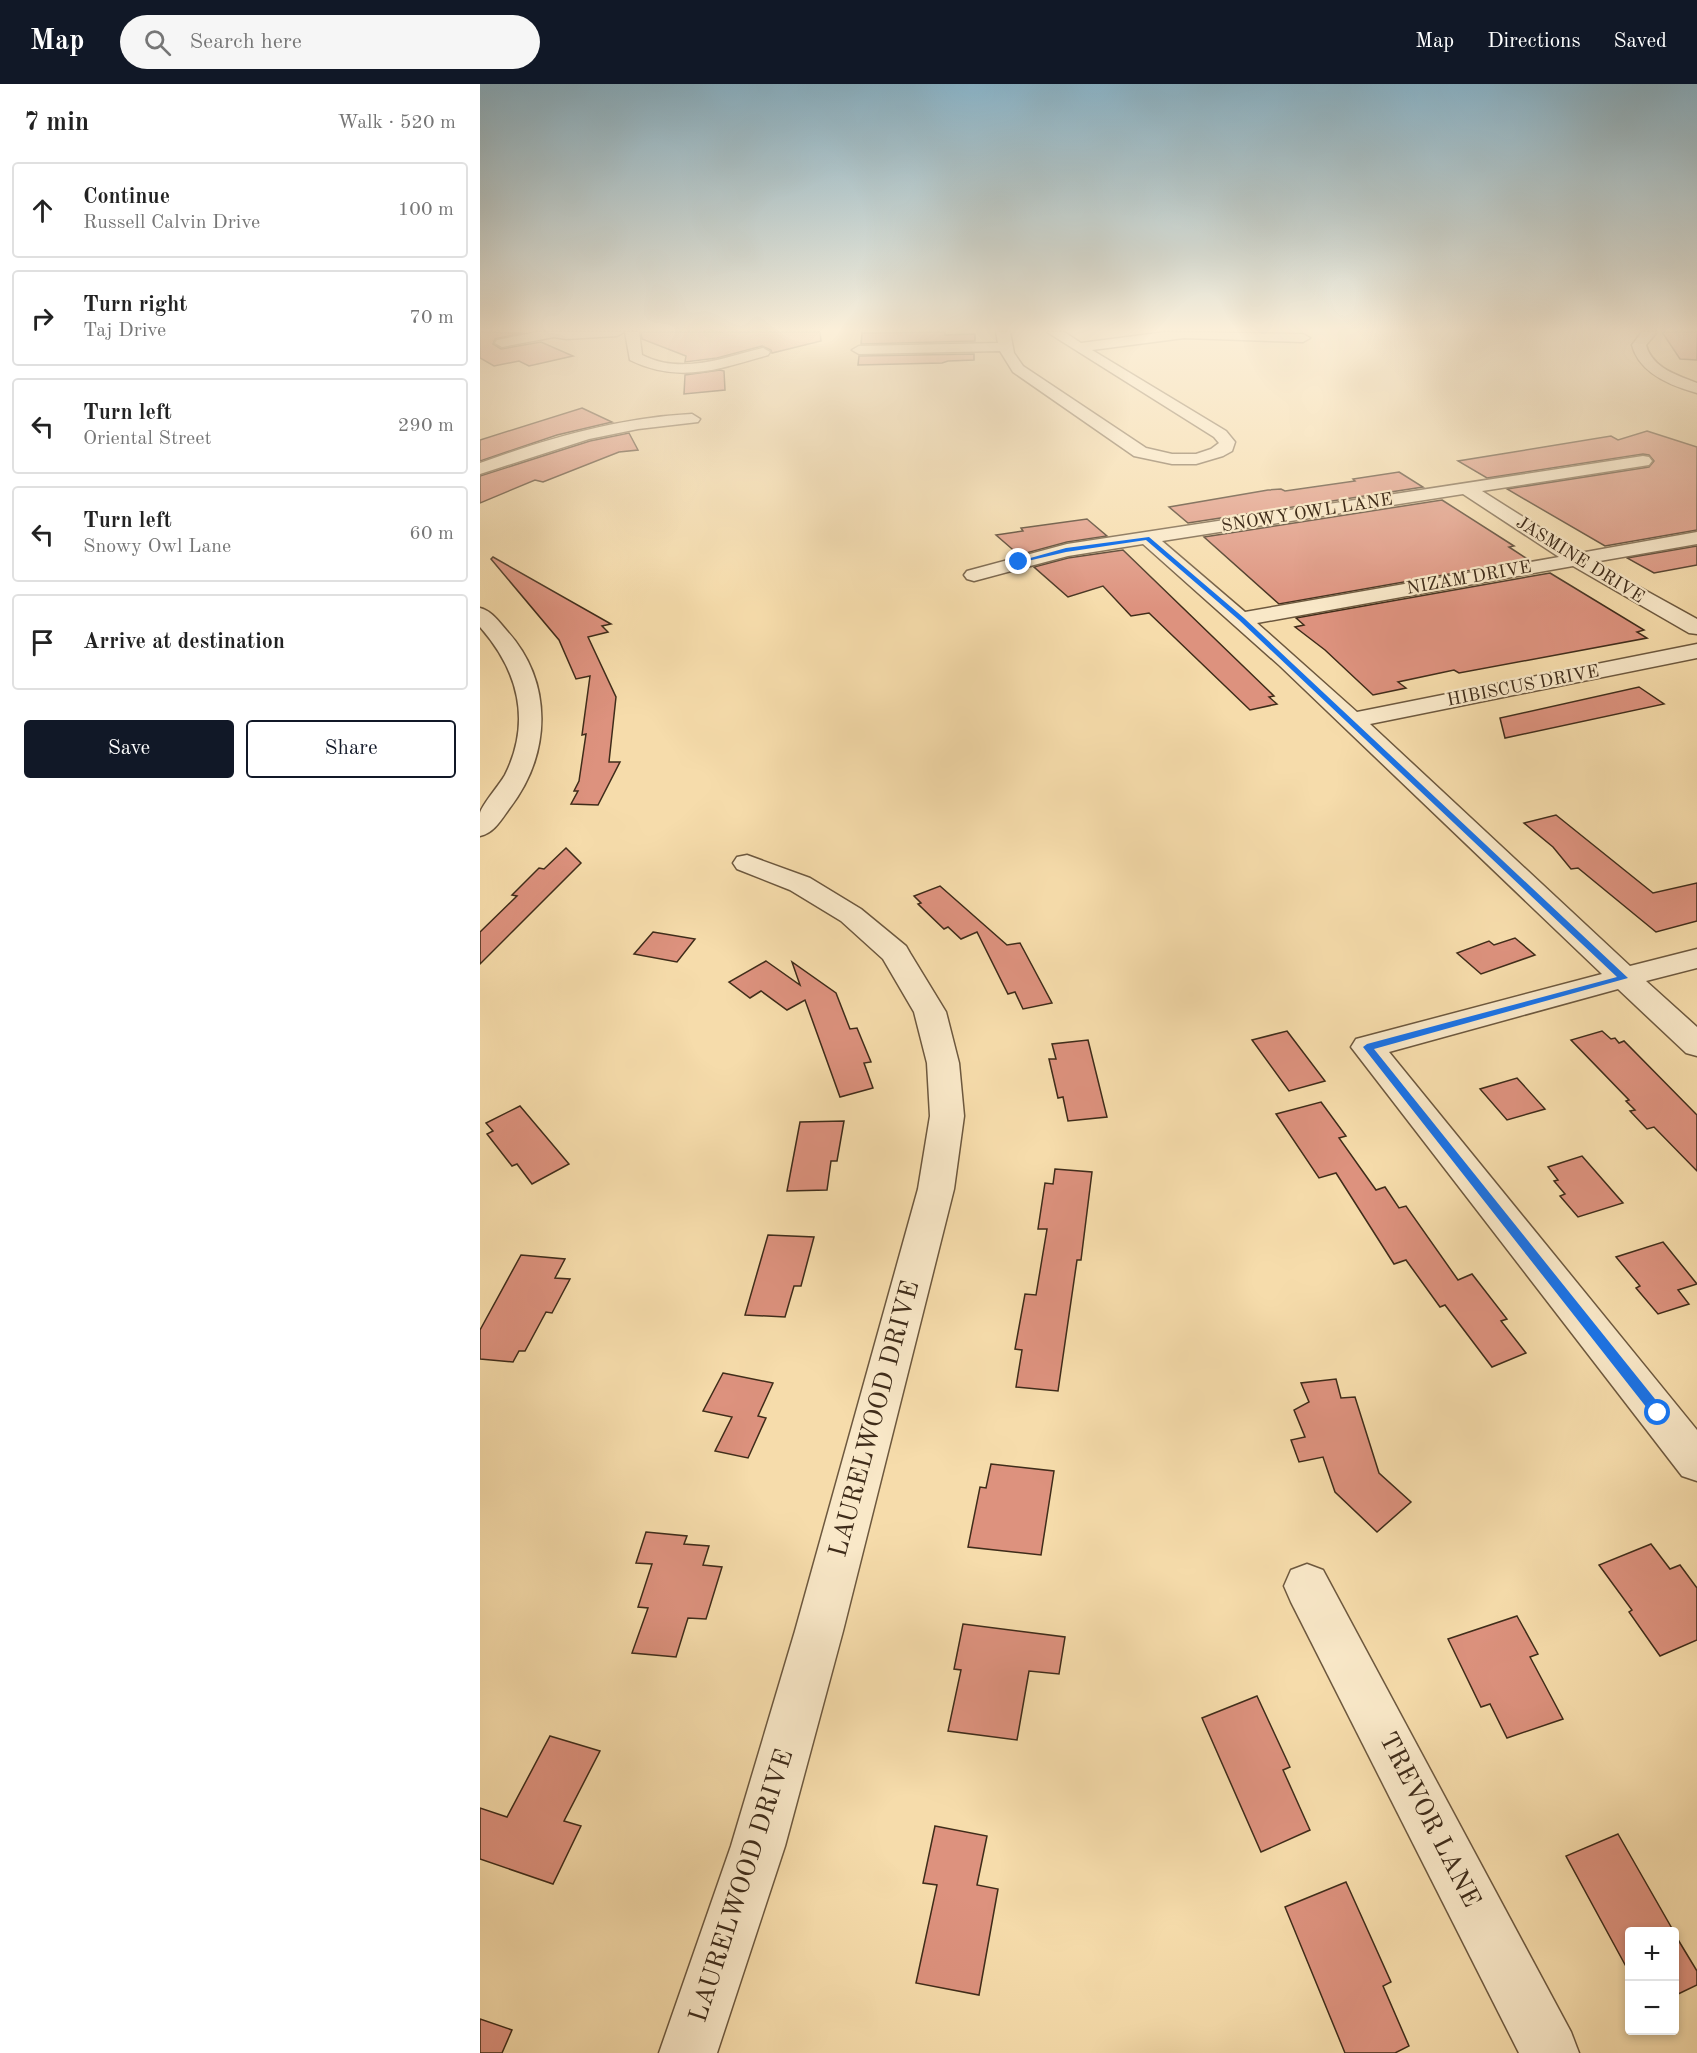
<!DOCTYPE html>
<html lang="en">
<head>
<meta charset="utf-8">
<style>
	body { margin:0; font-family:"Old Standard TT",serif; background:#f6f6f6; color:#222 }
	.controls { position:absolute; right:18px; bottom:18px; display:grid; overflow:hidden; border-radius:6px; box-shadow:0 3px 9px #0003 }
	.controls button { width:54px; height:54px; display:grid; place-items:center; padding:0; border:0; border-bottom:2px solid #e0e0e0; background:#fff; color:#222; font:30px sans-serif }
	.stop { position:absolute; width:18px; height:18px; margin:-14px; border:4px solid #1a73e8; border-radius:50%; background:#fff }
	.stop.end { background:#1a73e8; border-color:#fff; box-shadow:0 2px 6px #0008 }
	.list { margin:0; padding:0; list-style:none }
	h2 { display:flex; justify-content:space-between; align-items:center; height:78px; margin:0; padding:0 24px; font-size:26px }
	h2 small { font-size:20px; font-weight:400; color:#767676 }
	.list li { display:grid; grid-template-columns:39px 1fr auto; gap:18px; align-items:center; box-sizing:border-box; height:96px; margin:0 12px 12px; padding:0 12px; border:2px solid #e0e0e0; border-radius:6px }
	.list b { display:block; font-size:22px; white-space:nowrap }
	.list p { margin:0; font-size:20px; white-space:nowrap; color:#767676 }
	.list em { font-size:20px; font-style:normal; color:#767676 }
	.actions { display:flex; gap:12px; padding:18px 24px }
	.actions a { flex:1; padding:14px 0; border:2px solid #111827; border-radius:6px; text-align:center; font-size:21px; color:#111827 }
	.actions .main { background:#111827; color:#fff }
	.icon { flex:none; width:33px; height:33px; fill:none; stroke:currentColor; stroke-width:2; stroke-linecap:round; stroke-linejoin:round }
	.map { position:relative; flex:none; width:1217px; height:1969px; overflow:hidden }
	header { display:flex; align-items:center; gap:36px; box-sizing:border-box; height:84px; padding:0 30px; background:#111827; color:#fff }
	header strong { font-size:28px }
	nav { display:flex; gap:33px; margin-inline-start:auto; font-size:21px }
	.search { width:420px; height:54px; background:#f6f6f6; display:flex; align-items:center; gap:15px; box-sizing:border-box; padding:0 21px; border-radius:33px; color:#767676; font-size:22px }
	main { display:flex }
	aside { flex:1; background:#fff }
	.map>svg:first-child { display:block }
	.building { fill:#dd927e; stroke:#3f2c1a; stroke-width:1.5 }
	.lines { fill:none; stroke-linecap:round; stroke-linejoin:round }
	.minor-casing { stroke:#6d583e; stroke-width:3 }
	.minor { fill:#f9e8c8; fill-rule:evenodd }
	.route { fill:#1a73e8 }
	.labels { text-anchor:middle; dominant-baseline:central; stroke-width:4.5; stroke-linejoin:round; paint-order:stroke }
	.far-street-label { font-size:18px; fill:#3f2c1a; stroke:#f9e8c8 }
	.near-street-label { font-size:26px; fill:#3f2c1a; stroke:#f9e8c8 }
</style>
</head>
<body>
<header>
<strong>Map</strong>
<div class="search"><svg class="icon" aria-label="search" viewBox="0 0 24 24"><circle cx="10" cy="10" r="6"/><path d="M15 15l6 6"/></svg>Search here</div>
<nav><a>Map</a><a>Directions</a><a>Saved</a></nav>
</header>
<main>
<aside>
<h2>7 min<small>Walk · 520 m</small></h2>
<ul class="list">
<li><svg class="icon" aria-label="ahead" viewBox="0 0 24 24"><path d="M12 20V5M6 11l6-6 6 6"/></svg><div><b>Continue</b><p>Russell Calvin Drive</p></div><em>100 m</em></li>
<li><svg class="icon" aria-label="right" viewBox="0 0 24 24"><path d="M7 20v-9h11M14 6l5 5-5 5"/></svg><div><b>Turn right</b><p>Taj Drive</p></div><em>70 m</em></li>
<li><svg class="icon" aria-label="left" viewBox="0 0 24 24"><path d="M17 20v-9H6M10 6l-5 5 5 5"/></svg><div><b>Turn left</b><p>Oriental Street</p></div><em>290 m</em></li>
<li><svg class="icon" aria-label="left" viewBox="0 0 24 24"><path d="M17 20v-9H6M10 6l-5 5 5 5"/></svg><div><b>Turn left</b><p>Snowy Owl Lane</p></div><em>60 m</em></li>
<li><svg class="icon" aria-label="arrive" viewBox="0 0 24 24"><path d="M6 21V4h12l-3 4 3 4H6"/></svg><div><b>Arrive at destination</b></div></li>
</ul>
<div class="actions"><a class="main">Save</a><a>Share</a></div>
</aside>
<div class="map">
<svg width="1217" height="1969" viewBox="0 0 1217 1969">
	<rect width="100%" height="100%" fill="#f6dcab"/>
	<filter id="stains"><feTurbulence type="fractalNoise" baseFrequency=".00333" numOctaves="4"/><feColorMatrix values="0 0 0 0 .2 0 0 0 0 .09 0 0 0 0 .02 0 0 0 .5 -.17"/></filter>
	<radialGradient id="worn" r=".72"><stop offset=".6" stop-color="#630" stop-opacity="0"/><stop offset="1" stop-color="#630" stop-opacity=".3"/></radialGradient>
	<g class="building">
		<polygon points="0,248 42,249 15,255 13,260 21,265 61,258 93,272 49,282 39,277 14,282 0,274"/>
		<polygon points="161,248 340,248 341,257 292,269 291,266 282,262 237,274 205,278 206,272 162,255"/>
		<polygon points="465,248 465,251 495,250 495,257 381,260 382,249"/>
		<polygon points="1182,248 1217,248 1217,276 1200,275"/>
		<polygon points="494,270 494,276 468,277 462,279 378,281 379,272"/>
		<polygon points="240,286 244,287 245,306 204,310 205,291"/>
		<polygon points="102,324 132,338 77,351 0,377 0,356"/>
		<polygon points="1167,347 1217,363 1217,446 1125,462 1027,405 1169,383 1174,377 1169,371 1163,370 1007,394 978,377 1131,352 1138,356"/>
		<polygon points="149,349 158,366 139,368 63,398 55,396 0,419 0,392 110,357"/>
		<polygon points="919,388 943,403 708,439 689,423 788,406 801,405 805,407 875,397 873,395"/>
		<polygon points="962,416 1034,462 1029,463 1049,476 799,520 724,453"/>
		<polygon points="607,435 627,452 587,458 539,471 516,451 543,447 541,444 549,443"/>
		<polygon points="1217,462 1217,481 1174,489 1147,474"/>
		<polygon points="643,466 794,612 789,613 797,620 770,626 669,529 651,532 623,502 588,513 554,483 588,474"/>
		<polygon points="13,473 131,540 122,542 128,548 108,553 136,613 129,678 140,678 118,721 91,720 98,707 94,707 99,697 106,650 102,651 110,592 96,595 79,556 11,475"/>
		<polygon points="1070,489 1164,546 1157,548 1167,554 979,589 974,586 918,598 926,604 893,611 845,566 815,543 824,541 816,534"/>
		<polygon points="1159,603 1184,620 1025,654 1020,634"/>
		<polygon points="1076,731 1173,809 1217,799 1217,837 1176,848 1098,784 1091,785 1073,763 1044,739"/>
		<polygon points="86,764 101,779 0,880 0,848 37,812 32,811 59,784 64,785"/>
		<polygon points="460,802 527,861 540,859 572,919 543,925 535,908 528,910 497,848 481,855 468,843 464,845 438,820 441,819 434,812"/>
		<polygon points="173,848 215,855 197,878 154,870"/>
		<polygon points="1035,854 1055,871 1001,890 977,869 1009,857 1014,861"/>
		<polygon points="286,877 320,901 312,878 356,909 370,945 377,944 391,978 384,979 393,1004 360,1013 325,916 307,926 281,907 270,914 249,898"/>
		<polygon points="807,947 845,997 809,1007 772,956"/>
		<polygon points="1122,947 1131,955 1135,954 1139,959 1144,957 1217,1031 1217,1087 1174,1043 1167,1045 1150,1027 1155,1026 1146,1017 1149,1016 1091,956"/>
		<polygon points="608,956 627,1033 588,1037 583,1013 578,1014 569,975 576,975 572,960"/>
		<polygon points="1037,994 1065,1025 1027,1036 1000,1005"/>
		<polygon points="841,1018 866,1052 859,1054 896,1106 905,1103 919,1124 926,1122 978,1196 992,1190 1027,1235 1021,1237 1046,1269 1012,1283 965,1221 960,1223 926,1176 914,1180 856,1089 839,1094 796,1030"/>
		<polygon points="40,1022 89,1080 52,1100 37,1080 32,1082 7,1050 13,1047 6,1039"/>
		<polygon points="364,1037 357,1077 351,1077 347,1106 307,1107 320,1038"/>
		<polygon points="1102,1072 1143,1119 1098,1133 1080,1112 1085,1110 1074,1097 1078,1096 1068,1083"/>
		<polygon points="575,1085 612,1088 601,1176 597,1176 578,1307 536,1303 542,1266 535,1265 545,1210 556,1211 567,1145 558,1145 565,1099 573,1100"/>
		<polygon points="288,1151 334,1153 321,1202 314,1202 305,1233 265,1231"/>
		<polygon points="1183,1158 1217,1200 1198,1206 1209,1220 1178,1230 1156,1204 1160,1202 1136,1173"/>
		<polygon points="41,1171 85,1175 75,1194 90,1195 72,1229 66,1228 45,1267 39,1267 33,1278 0,1275 0,1246"/>
		<polygon points="243,1289 293,1299 278,1332 286,1334 268,1374 235,1367 252,1333 223,1327"/>
		<polygon points="856,1295 861,1314 875,1313 899,1389 931,1418 897,1448 855,1408 843,1373 819,1378 811,1356 825,1353 814,1326 829,1318 821,1299"/>
		<polygon points="511,1380 574,1387 561,1471 488,1463 500,1403 506,1404"/>
		<polygon points="166,1448 207,1452 204,1460 229,1462 223,1481 242,1483 226,1535 208,1534 196,1573 152,1569 168,1524 158,1523 172,1480 156,1479"/>
		<polygon points="1171,1460 1190,1485 1200,1481 1217,1504 1217,1556 1180,1572 1149,1528 1152,1526 1119,1481"/>
		<polygon points="1037,1532 1058,1570 1050,1573 1083,1635 1027,1654 1010,1620 1001,1623 968,1555"/>
		<polygon points="483,1540 585,1553 579,1590 549,1587 537,1656 468,1647 481,1586 474,1585"/>
		<polygon points="777,1612 810,1683 803,1686 830,1746 781,1768 722,1634"/>
		<polygon points="70,1652 120,1667 84,1737 101,1742 73,1800 0,1775 0,1724 27,1733"/>
		<polygon points="455,1742 507,1752 497,1801 518,1805 499,1911 436,1899 457,1801 443,1799"/>
		<polygon points="1138,1750 1194,1848 1149,1848 1149,1888 1086,1772"/>
		<polygon points="866,1798 911,1898 903,1902 929,1962 915,1969 865,1969 805,1823"/>
		<polygon points="1194,1849 1217,1887 1217,1901 1194,1912"/>
		<polygon points="0,1935 32,1946 22,1969 0,1969"/>
	</g>
	<g class="lines">
		<g class="minor-casing">
			<g id="minor">
				<polygon points="57,248 144,248 137,252 86,255 74,253 22,263 15,259 17,256"/>
				<path d="M145,248H159L162,271C202,291 242,274 283,264L290,268L288,271C240,285 198,300 150,276Z"/>
				<polygon points="516,248 530,248 534,269 543,282 666,364 692,370 716,370 731,365 739,359 734,353 567,248 584,248 601,259 686,248 823,250 830,254 823,258 704,254 612,266 746,347 755,358 752,367 743,372 716,380 692,380 654,372 533,288 520,267 379,270 372,266 379,262 518,259"/>
				<path d="M1162,248H1177L1166,261C1172,284 1197,291 1217,299V309C1191,302 1159,289 1152,261Z"/>
				<path d="M212,330L220,335L218,338L158,345L109,355L0,390V379C69,354 138,334 212,330Z"/>
				<path d="M1163,372L1169,373L1172,377L1169,381L1002,407L1100,469L1217,448V460L1114,478L1217,535V550L1209,549L1093,482L777,539L877,628L1217,560V574L890,640L1150,882L1217,865V884L1166,897L1217,943V972L1206,969L1138,905L909,968L1217,1346V1397L1202,1392L871,963L876,955L1122,890L800,582L663,460L588,472L494,497L487,495L484,491L487,487L587,460ZM983,410L1079,473L765,528L682,457Z"/>
				<path d="M0,524C12,527 19,538 27,547C74,599 71,671 29,725C21,736 14,749 0,752C0,745 0,736 0,729C1,722 20,700 25,691C52,637 38,586 0,543Z"/>
				<polygon points="267,771 330,794 381,825 426,862 430,869 466,928 479,979 484,1032 474,1105 363,1547 305,1762 237,1969 179,1969 251,1762 315,1547 438,1105 450,1032 447,979 434,928 403,875 361,837 310,806 257,785 253,779 257,773"/>
				<polygon points="827,1480 843,1486 1091,1948 1099,1969 1039,1969 811,1518 804,1502 811,1486"/>
			</g>
		</g>
		<use href="#minor" class="minor"/>
	</g>
	<linearGradient id="sky" x2="0" y2="1"><stop stop-color="#8ab7ce"/><stop offset="0.47" stop-color="#fbefd9"/><stop offset="1" stop-color="#fbefd9" stop-opacity="0"/></linearGradient>
	<rect width="1217" height="524" fill="url(#sky)"/>
	<polygon class="route" points="669,453 764,534 1148,894 894,965 1183,1325 1184,1329 1183,1333 1174,1333 883,963 887,960 1137,893 759,536 666,456 586,468 539,479 536,478 586,464"/>
	<g class="labels">
		<g class="far-street-label">
			<text transform="translate(827 429) rotate(-9)">SNOWY OWL LANE</text>
			<text transform="translate(1100 476) rotate(32)">JASMINE DRIVE</text>
			<text transform="translate(989 494) rotate(-10)">NIZAM DRIVE</text>
			<text transform="translate(1043 602) rotate(-11)">HIBISCUS DRIVE</text>
		</g>
		<g class="near-street-label">
			<text transform="translate(395 1335) rotate(-75)">LAURELWOOD DRIVE</text>
			<text transform="translate(949 1736) rotate(63)">TREVOR LANE</text>
			<text transform="translate(262 1802) rotate(-72)">LAURELWOOD DRIVE</text>
		</g>
	</g>
	<rect width="100%" height="100%" filter="url(#stains)"/>
	<rect width="100%" height="100%" fill="url(#worn)"/>
</svg>
<div class="controls">
<button>+</button>
<button>−</button>
</div>
<div class="stop" style="left:1178px;top:1329px"></div>
<div class="stop end" style="left:539px;top:478px"></div>
</div>
</main>
</body>
</html>
